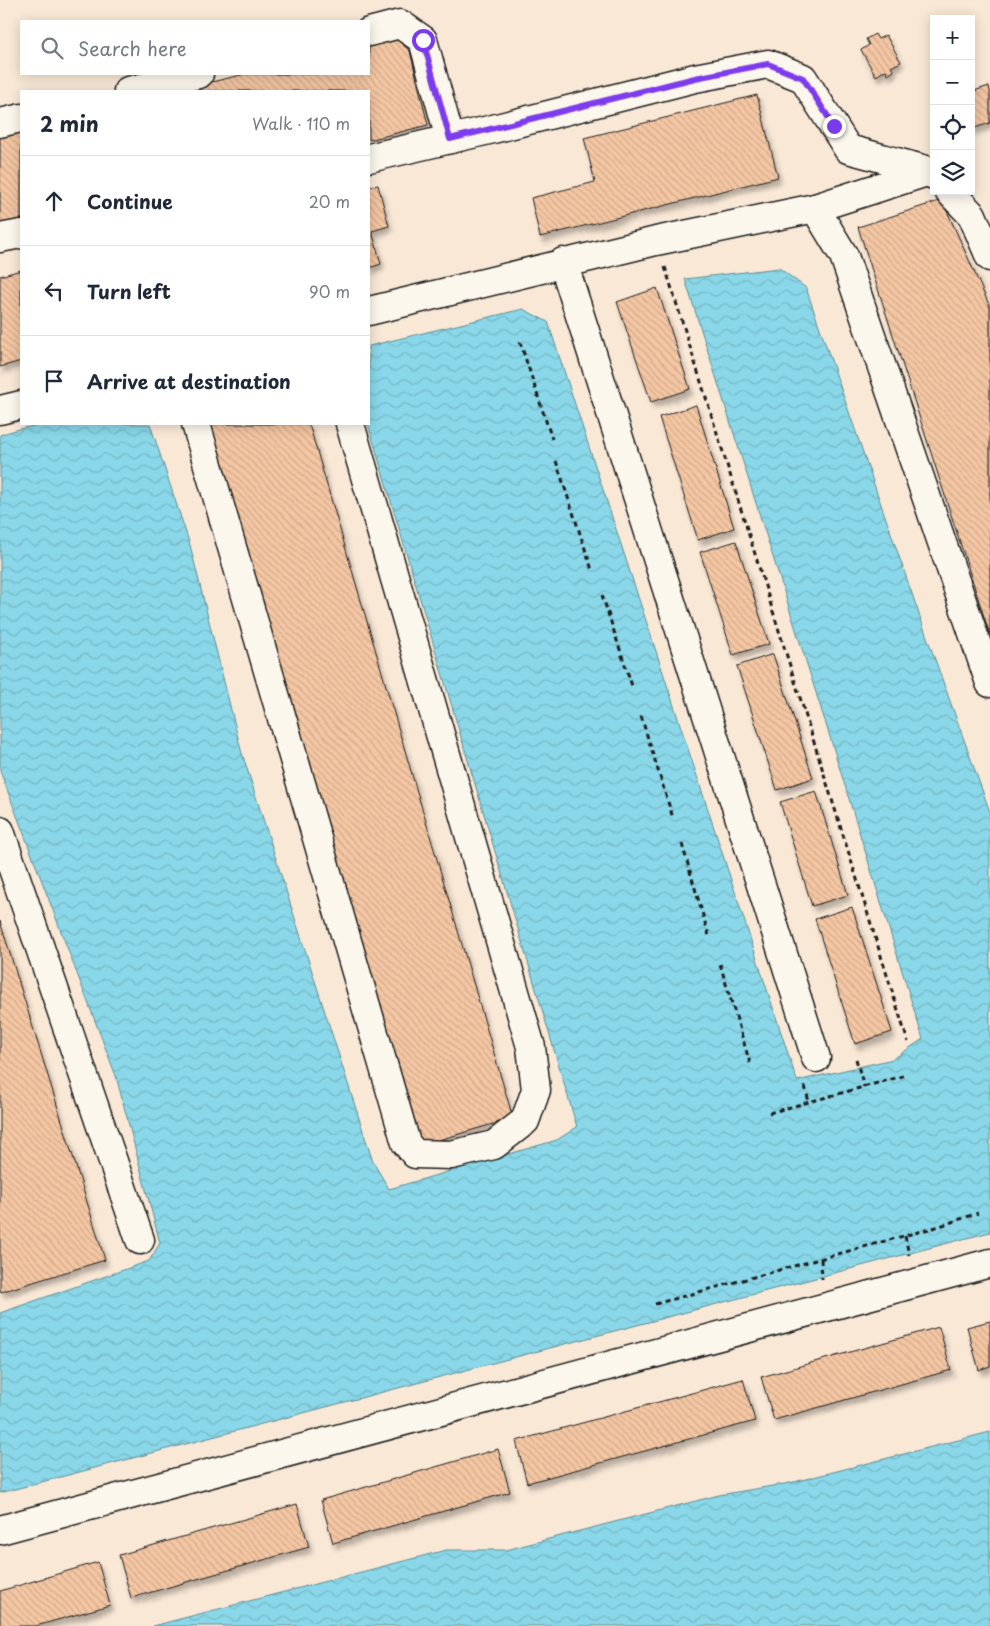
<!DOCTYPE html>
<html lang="en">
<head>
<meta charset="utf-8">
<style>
	body { margin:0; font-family:"Playpen Sans",sans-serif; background:#f6f6f7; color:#1f2937 }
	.controls { position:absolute; right:15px; top:15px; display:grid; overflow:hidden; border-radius:0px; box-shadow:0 2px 12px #0003 }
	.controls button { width:45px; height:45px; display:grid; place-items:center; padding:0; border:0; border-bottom:1px solid #e0e1e3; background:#fff; color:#1f2937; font:25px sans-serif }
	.stop { position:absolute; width:15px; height:15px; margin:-11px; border:4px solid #7c3aed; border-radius:50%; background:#fff }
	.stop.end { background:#7c3aed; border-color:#fff; box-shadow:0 1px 5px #0008 }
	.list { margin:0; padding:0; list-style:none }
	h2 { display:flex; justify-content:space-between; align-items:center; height:65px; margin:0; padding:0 20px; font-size:21px }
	h2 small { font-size:16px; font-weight:400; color:#747a83 }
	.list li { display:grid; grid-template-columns:32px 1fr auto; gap:15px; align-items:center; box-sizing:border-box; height:90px; padding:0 20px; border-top:1px solid #e0e1e3 }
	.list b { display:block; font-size:19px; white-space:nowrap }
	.list em { font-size:16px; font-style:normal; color:#747a83 }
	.icon { flex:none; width:28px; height:28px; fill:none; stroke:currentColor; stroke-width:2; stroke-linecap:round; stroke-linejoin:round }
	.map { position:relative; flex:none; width:990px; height:1626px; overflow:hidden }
	.search { position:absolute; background:#fff; box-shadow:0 2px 12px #0003; left:20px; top:20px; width:350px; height:55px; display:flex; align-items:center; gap:12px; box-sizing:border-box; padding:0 18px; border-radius:0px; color:#747a83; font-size:19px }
	.panel { position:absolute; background:#fff; box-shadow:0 2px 12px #0003; left:20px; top:90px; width:350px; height:335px; border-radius:0px }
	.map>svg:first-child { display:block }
	.water { fill:url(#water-waves); stroke:#5d8c96 }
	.building { fill:url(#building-back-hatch); stroke:#1c1c1c; filter:url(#shadow) }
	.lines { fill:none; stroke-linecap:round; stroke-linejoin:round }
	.minor-casing { stroke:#1c1c1c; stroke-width:31 }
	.path { stroke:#1c1c1c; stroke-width:3; stroke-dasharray:5 4; stroke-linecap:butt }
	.minor { stroke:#fbf7ec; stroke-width:28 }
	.route { stroke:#7c3aed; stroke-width:6 }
</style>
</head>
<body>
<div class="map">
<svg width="990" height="1626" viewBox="0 0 990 1626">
	<defs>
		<pattern id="water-waves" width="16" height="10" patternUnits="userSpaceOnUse" patternTransform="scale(1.25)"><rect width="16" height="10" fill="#89d7e8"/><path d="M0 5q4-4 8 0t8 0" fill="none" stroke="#76b8c6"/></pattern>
		<pattern id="building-back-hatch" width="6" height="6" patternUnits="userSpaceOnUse" patternTransform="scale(1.25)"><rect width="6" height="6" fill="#f4c6a3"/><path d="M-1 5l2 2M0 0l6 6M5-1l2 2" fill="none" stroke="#d1aa8c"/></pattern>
		<filter id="shadow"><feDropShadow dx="3" dy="5.5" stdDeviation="2.5" flood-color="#0004"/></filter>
	</defs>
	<rect width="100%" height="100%" fill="#f9e8d6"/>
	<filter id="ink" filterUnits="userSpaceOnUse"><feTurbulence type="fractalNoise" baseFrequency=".02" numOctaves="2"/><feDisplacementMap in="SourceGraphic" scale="10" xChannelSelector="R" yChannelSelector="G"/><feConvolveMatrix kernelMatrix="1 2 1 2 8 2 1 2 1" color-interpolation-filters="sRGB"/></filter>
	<g filter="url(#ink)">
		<g class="water">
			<path d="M779,268L806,288L928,640L990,812V1232L0,1493V1313L149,1261L160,1243L116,1076L0,771V435C47,417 100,424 150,424L190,545L241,750L373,1162L389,1189L557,1140L577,1127L368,424L369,346L523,309L548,322L797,1081L893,1059L923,1039L830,737L685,279Z"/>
			<polygon points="990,1432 990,1626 153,1626 446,1550 506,1550 719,1495 790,1483"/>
		</g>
		<g class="building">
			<polygon points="875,34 878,39 886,35 901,62 891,67 894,71 888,75 886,70 876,76 861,50 869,45 866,39"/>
			<polygon points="394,37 410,51 428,125 369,140 369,91 174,91 245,74 369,74 369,43"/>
			<polygon points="989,86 990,91 990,123 971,129 971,92"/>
			<polygon points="757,95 778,177 540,237 531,198 595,182 584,138"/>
			<polygon points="21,129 21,227 0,232 0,134"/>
			<polygon points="378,185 389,226 372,231 381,264 369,268 369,187"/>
			<polygon points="942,200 990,307 990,635 858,227"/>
			<polygon points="21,270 21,361 0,367 0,276"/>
			<polygon points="657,288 690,389 651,402 617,302"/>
			<polygon points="696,405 734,528 698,540 659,417"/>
			<polygon points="210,424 309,424 513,1118 422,1145"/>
			<polygon points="736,541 769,644 733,655 700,552"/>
			<polygon points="773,654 813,778 777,790 737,666"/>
			<polygon points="816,791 848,895 812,906 780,802"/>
			<polygon points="852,907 892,1032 855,1044 815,919"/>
			<polygon points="0,921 105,1260 1,1292 0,1288"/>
			<polygon points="990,1321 990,1366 979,1370 967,1327"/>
			<polygon points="939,1327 951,1370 774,1420 761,1377"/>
			<polygon points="743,1379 755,1421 527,1483 516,1441"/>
			<polygon points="498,1449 510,1492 333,1543 321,1500"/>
			<polygon points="297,1504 309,1547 131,1598 119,1555"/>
			<polygon points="98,1562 110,1605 36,1626 0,1626 0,1591"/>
		</g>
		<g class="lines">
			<g class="minor-casing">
				<g id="minor">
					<polyline points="369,32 400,24 423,40 450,139"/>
					<polyline points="128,91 199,74"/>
					<polyline points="0,123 21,118"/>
					<polyline points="369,158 489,130 695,78 768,64 803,78 848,149 930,171 934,175"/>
					<polyline points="949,191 972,215 990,257"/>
					<polyline points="815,208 844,256 990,683"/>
					<polyline points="0,238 21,234"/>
					<polyline points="563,262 816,1058"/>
					<polyline points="369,311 656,241 815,208 930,171"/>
					<polyline points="0,410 21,405"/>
					<polyline points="196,424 406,1143 415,1154 451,1155 494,1145 525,1121 536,1090 531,1047 350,424"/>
					<polyline points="0,831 140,1240"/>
					<polyline points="0,1530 990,1263"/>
				</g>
			</g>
			<g class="path">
				<polyline points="665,267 908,1042"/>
				<polyline points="520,342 552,439"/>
				<polyline points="556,461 592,570"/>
				<polyline points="602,595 633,689"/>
				<polyline points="641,716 673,818"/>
				<polyline points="682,844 709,936"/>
				<polyline points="720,964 750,1063"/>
				<polyline points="856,1059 864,1087"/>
				<polyline points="805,1086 809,1102"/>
				<polyline points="769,1113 903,1076"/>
				<polyline points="905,1236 909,1255"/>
				<polyline points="821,1259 822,1279"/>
				<polyline points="655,1304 940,1226 978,1213"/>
			</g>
			<use href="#minor" class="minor"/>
		</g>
	</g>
	<g class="lines" filter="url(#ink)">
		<polyline class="route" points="423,40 450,139 695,78 768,64 803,78 834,126"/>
	</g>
</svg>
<div class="controls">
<button>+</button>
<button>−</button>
<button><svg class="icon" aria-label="locate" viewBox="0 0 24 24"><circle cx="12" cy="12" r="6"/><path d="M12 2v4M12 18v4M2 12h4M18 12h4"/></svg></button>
<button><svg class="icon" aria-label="layers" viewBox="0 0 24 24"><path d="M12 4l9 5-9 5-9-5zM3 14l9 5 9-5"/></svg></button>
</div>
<div class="stop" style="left:423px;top:40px"></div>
<div class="stop end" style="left:834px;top:126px"></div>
<div class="search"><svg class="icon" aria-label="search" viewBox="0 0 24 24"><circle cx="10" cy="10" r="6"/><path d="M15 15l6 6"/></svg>Search here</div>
<section class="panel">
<h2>2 min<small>Walk · 110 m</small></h2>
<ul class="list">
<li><svg class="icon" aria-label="ahead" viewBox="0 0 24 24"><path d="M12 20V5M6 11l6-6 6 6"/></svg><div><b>Continue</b></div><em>20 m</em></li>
<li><svg class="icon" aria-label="left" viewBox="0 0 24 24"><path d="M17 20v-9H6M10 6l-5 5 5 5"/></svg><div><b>Turn left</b></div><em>90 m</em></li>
<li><svg class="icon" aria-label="arrive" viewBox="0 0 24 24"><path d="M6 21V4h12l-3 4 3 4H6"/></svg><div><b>Arrive at destination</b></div></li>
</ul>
</section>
</div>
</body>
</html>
